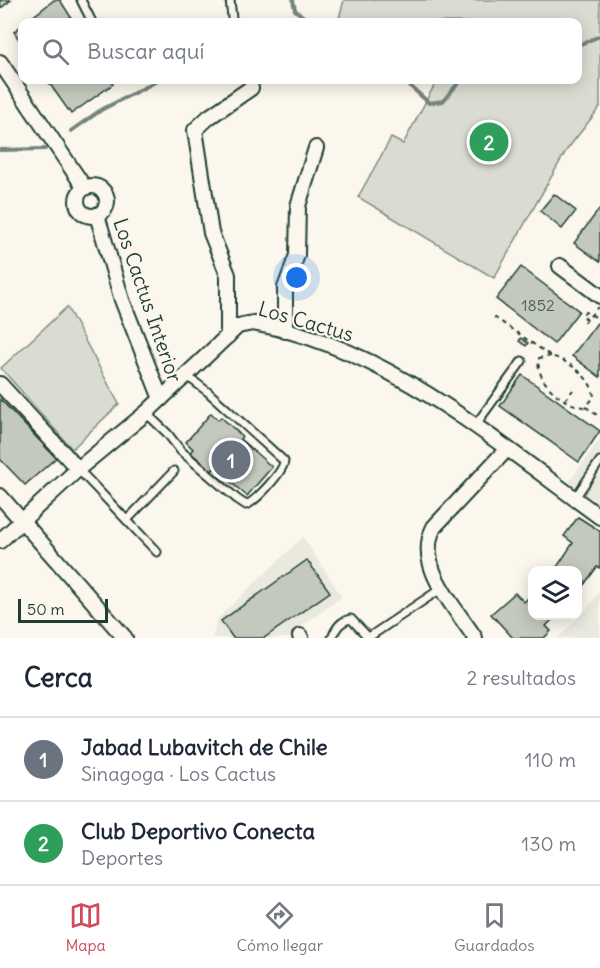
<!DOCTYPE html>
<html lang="es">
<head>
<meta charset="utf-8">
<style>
	body { margin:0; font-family:Delius,sans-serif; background:#f6f6f7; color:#1f2937 }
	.controls { position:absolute; right:18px; bottom:18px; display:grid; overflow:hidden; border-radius:12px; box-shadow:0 3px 15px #0003 }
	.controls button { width:54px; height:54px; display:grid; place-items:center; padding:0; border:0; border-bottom:2px solid #e0e1e3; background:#fff; color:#1f2937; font:30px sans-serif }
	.scale { position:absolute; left:18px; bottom:15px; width:90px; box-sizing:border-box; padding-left:6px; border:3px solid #1f3d34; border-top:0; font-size:16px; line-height:21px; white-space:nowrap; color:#1f3d34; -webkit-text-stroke:4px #fbf7ec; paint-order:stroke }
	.you { position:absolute; left:297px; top:278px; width:21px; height:21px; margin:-15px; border:4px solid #fff; border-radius:50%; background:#1a73e8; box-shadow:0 0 0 9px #1a73e833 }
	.badge { display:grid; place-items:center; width:39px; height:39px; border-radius:50%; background:#d1495b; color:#fff; font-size:20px; font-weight:700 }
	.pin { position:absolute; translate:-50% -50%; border:3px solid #fff; box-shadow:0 2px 6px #0006 }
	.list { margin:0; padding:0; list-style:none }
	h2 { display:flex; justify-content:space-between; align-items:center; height:78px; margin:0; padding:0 24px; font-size:26px }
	h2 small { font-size:20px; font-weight:400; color:#747a83 }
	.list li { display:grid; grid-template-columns:39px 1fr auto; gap:18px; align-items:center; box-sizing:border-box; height:84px; padding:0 24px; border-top:2px solid #e0e1e3 }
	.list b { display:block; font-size:22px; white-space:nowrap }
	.list p { margin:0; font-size:20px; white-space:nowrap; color:#747a83 }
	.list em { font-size:20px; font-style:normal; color:#747a83 }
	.icon { flex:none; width:33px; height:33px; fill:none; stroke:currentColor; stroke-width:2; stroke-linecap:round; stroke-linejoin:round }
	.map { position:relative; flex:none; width:600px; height:638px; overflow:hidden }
	.search { position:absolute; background:#fff; box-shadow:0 3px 15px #0003; left:18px; right:18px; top:18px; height:66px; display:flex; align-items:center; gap:15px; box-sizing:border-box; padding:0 21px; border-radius:12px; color:#747a83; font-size:22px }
	.sheet { height:246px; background:#fff }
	nav { display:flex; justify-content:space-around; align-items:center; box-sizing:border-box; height:84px; border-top:2px solid #e0e1e3; background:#fff; font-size:16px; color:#747a83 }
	nav a { display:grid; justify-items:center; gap:3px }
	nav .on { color:#d1495b }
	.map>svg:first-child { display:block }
	.built { fill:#eae9de }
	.green { fill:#dbdcd1; stroke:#7d8c82; stroke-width:1.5 }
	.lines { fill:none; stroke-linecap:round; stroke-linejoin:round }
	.stream { stroke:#74847b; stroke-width:4 }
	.building { fill:#c4c9be; stroke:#1f3d34; stroke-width:1.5 }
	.service-casing { stroke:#1f3d34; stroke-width:11 }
	.minor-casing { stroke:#1f3d34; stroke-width:18 }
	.path { stroke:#1f3d34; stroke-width:2; stroke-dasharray:4.5 4.5; stroke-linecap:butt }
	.service { stroke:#fbf7ec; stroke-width:7 }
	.minor { stroke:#fbf7ec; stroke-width:14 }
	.labels { text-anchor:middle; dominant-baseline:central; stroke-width:4.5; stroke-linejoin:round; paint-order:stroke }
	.number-label { font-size:16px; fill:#486056 }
	.street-label { font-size:20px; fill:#1f3d34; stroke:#fbf7ec }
</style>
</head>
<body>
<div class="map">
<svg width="600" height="638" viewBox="0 0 600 638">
	<rect width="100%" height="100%" fill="#fbf7ec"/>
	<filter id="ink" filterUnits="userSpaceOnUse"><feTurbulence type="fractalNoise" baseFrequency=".0167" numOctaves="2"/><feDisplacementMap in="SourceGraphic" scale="12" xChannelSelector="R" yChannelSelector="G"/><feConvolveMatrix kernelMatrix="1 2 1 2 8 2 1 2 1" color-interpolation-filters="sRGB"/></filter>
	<g filter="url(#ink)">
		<g class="built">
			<polygon points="600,439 600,505 569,482"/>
			<polygon points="303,537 342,597 292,633 295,638 212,638 218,618"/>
			<polygon points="600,590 600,638 558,638 587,609"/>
		</g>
		<g class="green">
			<polygon points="344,0 600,0 600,107 566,151 494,278 358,197 391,138 403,144 435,84 420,80 578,80 578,22 338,22"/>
			<polygon points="67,307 119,404 72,449 1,368"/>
		</g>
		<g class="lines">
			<g class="stream">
				<polyline points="293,0 295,10 310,22"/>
				<polyline points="497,22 523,22"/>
				<polyline points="578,45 600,36"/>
				<polyline points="382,80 408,84 429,103 443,101 461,80"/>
				<polyline points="71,131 101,110 159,80"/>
				<polyline points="0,150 45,149"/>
			</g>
		</g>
		<g class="building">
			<polygon points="0,0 11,0 1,8"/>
			<polygon points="54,0 60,0 74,22 26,22"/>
			<polygon points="22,25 22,44 14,32"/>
			<polygon points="47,80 110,80 113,84 71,114"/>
			<polygon points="554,194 576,211 562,229 540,211"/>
			<polygon points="600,208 600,262 574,243"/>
			<polygon points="521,267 579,311 554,344 496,299"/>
			<polygon points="597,323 600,325 600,377 572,356"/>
			<polygon points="521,338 528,343 526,346 519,341"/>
			<polygon points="522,375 600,431 579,462 500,406"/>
			<polygon points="0,399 56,458 25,485 0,459"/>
			<polygon points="211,413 218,420 221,417 242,436 240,439 272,467 247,496 214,468 212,471 190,452 193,449 186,442"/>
			<polygon points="578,517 600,531 600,568 597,567 578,593 578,570 555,570 573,543 564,536"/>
			<polygon points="307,560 330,592 264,638 233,638 221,621"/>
			<polygon points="515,593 524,602 532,594 532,616 556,616 546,626 551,631 544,638 513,638 491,614"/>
		</g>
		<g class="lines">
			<g class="service-casing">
				<g id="service">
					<polyline points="81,0 92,22"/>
					<polyline points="230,0 232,18"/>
					<path d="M146,413L167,433L181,451L237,499L246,505C256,501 284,471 284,461L208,392L187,376"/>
					<polyline points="474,427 522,361"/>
					<polyline points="78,469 157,552"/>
					<polyline points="575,498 600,461"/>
					<polyline points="127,520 174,471"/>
					<polyline points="369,637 442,588"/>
					<path d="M332,638C336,628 340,621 351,619L369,638"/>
				</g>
			</g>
			<g class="minor-casing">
				<g id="minor">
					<polyline points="0,62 84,187"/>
					<circle cx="92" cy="201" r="15"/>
					<polyline points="97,215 122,300 161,399"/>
					<polyline points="560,266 600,296"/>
					<polyline points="285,331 285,288 297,255 298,206 316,148"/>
					<polyline points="228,336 228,275 211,233 195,130 209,117 251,88"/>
					<polyline points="0,384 78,469"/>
					<polyline points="0,496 125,638"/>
					<path d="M0,541L78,469L146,413L238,326L253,323C384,345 495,441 600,517"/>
					<polyline points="300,636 301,638"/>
					<path d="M475,638C455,606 414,566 434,527L506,450"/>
				</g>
			</g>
			<g class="path">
				<path d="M494,317L551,356C569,361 592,377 594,397L586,407L600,417"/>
				<polyline points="587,320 582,315 585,312 600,319"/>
				<polyline points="584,323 598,307"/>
				<path d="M551,356L539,358C534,381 564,406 585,407"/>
				<polyline points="565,400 573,390"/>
			</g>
			<use href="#service" class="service"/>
			<use href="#minor" class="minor"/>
		</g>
	</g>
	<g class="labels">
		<g class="number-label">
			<text x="538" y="305">1852</text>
		</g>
		<g class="street-label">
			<text transform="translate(148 300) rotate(71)">Los Cactus Interior</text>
			<text transform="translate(306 321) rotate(16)">Los Cactus</text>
		</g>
	</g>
</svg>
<div class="controls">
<button><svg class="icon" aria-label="layers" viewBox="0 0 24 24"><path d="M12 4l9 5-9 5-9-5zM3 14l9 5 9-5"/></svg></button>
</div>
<div class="scale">50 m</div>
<div class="you"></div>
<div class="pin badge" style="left:231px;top:460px;background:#6b7280">1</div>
<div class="pin badge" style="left:489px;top:142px;background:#2e9e5b">2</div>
<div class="search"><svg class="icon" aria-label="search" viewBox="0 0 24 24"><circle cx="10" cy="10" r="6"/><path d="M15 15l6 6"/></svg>Buscar aquí</div>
</div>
<section class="sheet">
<h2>Cerca<small>2 resultados</small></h2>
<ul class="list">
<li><span class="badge" style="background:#6b7280">1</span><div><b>Jabad Lubavitch de Chile</b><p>Sinagoga · Los Cactus</p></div><em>110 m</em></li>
<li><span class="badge" style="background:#2e9e5b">2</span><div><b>Club Deportivo Conecta</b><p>Deportes</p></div><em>130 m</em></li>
</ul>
</section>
<nav>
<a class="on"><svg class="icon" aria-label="map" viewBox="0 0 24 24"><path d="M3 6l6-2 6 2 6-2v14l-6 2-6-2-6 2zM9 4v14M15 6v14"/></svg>Mapa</a>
<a><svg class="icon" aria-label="directions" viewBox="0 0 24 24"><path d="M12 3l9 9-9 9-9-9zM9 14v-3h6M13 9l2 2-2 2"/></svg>Cómo llegar</a>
<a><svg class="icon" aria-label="saved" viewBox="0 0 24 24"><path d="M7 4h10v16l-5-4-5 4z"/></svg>Guardados</a>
</nav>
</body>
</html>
